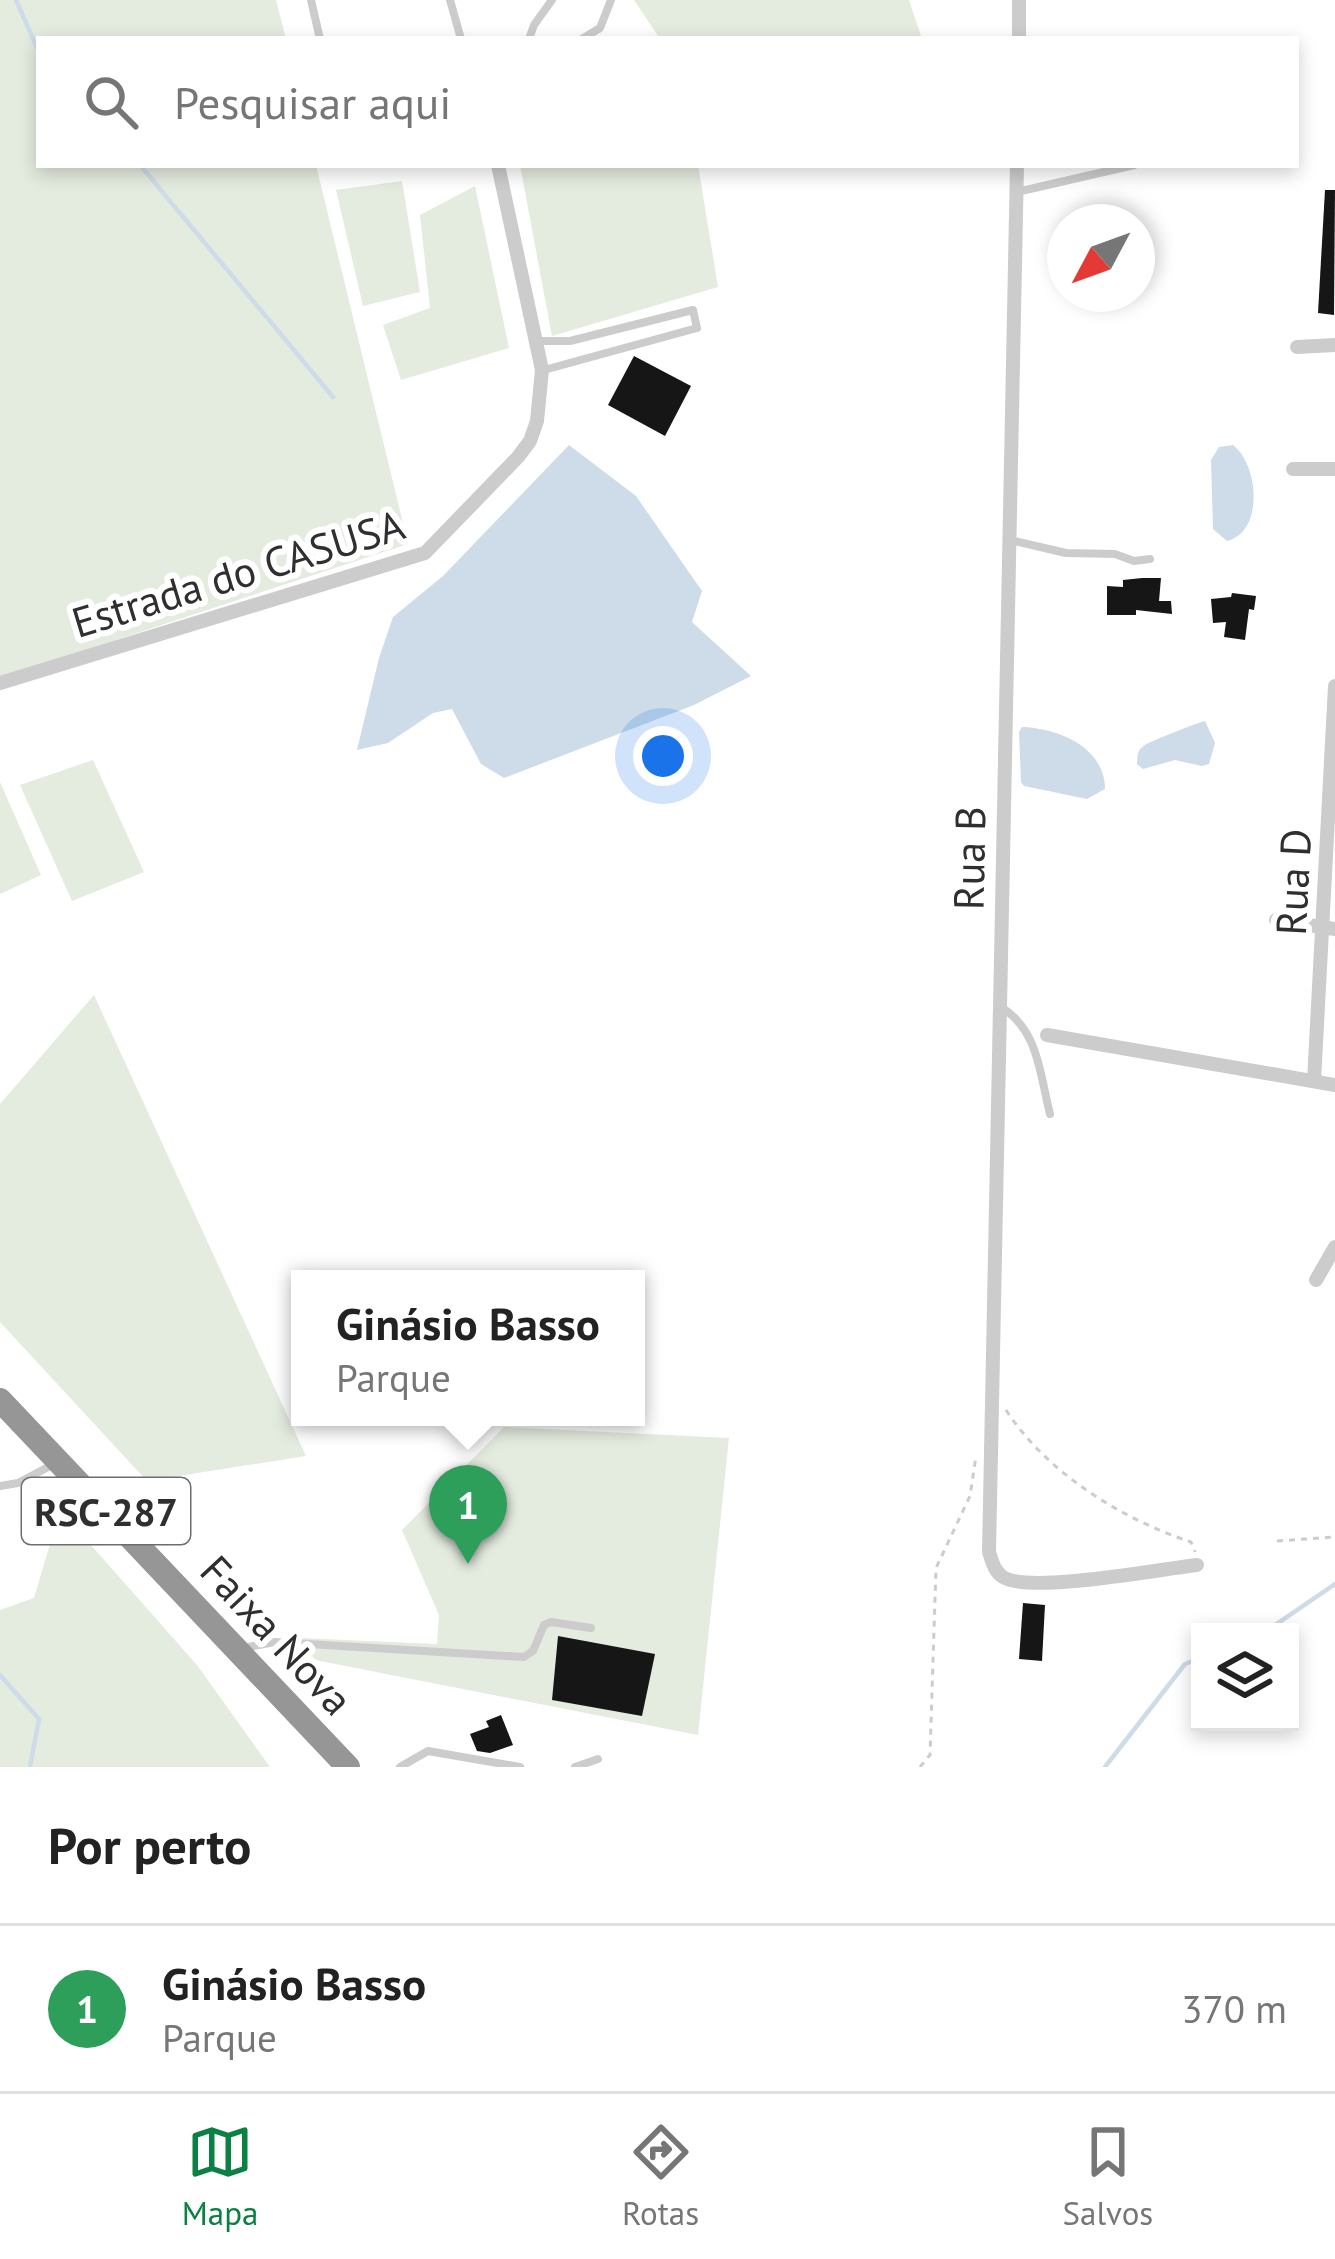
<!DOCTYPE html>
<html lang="pt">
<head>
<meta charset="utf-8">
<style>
	body { margin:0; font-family:"PT Sans",sans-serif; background:#f6f6f6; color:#222 }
	.controls { position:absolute; right:36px; bottom:36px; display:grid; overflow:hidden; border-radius:0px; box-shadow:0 6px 18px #0003 }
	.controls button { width:108px; height:108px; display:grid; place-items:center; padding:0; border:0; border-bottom:3px solid #e0e0e0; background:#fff; color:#222; font:60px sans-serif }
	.compass { position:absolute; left:1047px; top:204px; width:108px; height:108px; border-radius:50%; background:#fff; box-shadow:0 6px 18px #0003; rotate:229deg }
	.you { position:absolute; left:663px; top:756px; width:42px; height:42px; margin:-30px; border:9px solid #fff; border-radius:50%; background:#1a73e8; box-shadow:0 0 0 18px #1a73e833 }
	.badge { display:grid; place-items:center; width:78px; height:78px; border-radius:50%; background:#0b8043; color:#fff; font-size:39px; font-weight:700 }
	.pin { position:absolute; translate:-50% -99px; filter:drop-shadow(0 3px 6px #0008) }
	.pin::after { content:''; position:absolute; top:63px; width:42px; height:36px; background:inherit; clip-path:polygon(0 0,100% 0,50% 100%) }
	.popup { position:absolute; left:291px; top:1270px; width:354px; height:156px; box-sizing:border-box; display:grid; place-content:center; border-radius:0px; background:#fff; filter:drop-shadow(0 3px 9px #0005); font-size:39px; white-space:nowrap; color:#767676 }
	.popup b { font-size:45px; color:#222 }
	.popup::after { content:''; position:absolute; left:50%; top:100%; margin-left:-24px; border:24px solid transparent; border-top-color:#fff }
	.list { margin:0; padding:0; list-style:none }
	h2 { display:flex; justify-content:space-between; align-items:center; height:156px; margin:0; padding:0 48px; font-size:51px }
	h2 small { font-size:39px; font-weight:400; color:#767676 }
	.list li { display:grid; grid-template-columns:78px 1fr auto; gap:36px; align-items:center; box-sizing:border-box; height:168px; padding:0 48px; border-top:3px solid #e0e0e0 }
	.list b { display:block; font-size:45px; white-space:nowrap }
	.list p { margin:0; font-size:39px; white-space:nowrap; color:#767676 }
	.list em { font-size:39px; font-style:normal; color:#767676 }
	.icon { flex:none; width:66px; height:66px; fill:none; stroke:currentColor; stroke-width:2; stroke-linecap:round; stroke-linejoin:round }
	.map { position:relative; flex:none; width:1335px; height:1767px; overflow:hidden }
	.search { position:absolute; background:#fff; box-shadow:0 6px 18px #0003; left:36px; right:36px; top:36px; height:132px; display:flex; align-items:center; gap:30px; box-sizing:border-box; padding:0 42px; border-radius:0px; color:#767676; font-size:45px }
	.sheet { height:324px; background:#fff }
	nav { display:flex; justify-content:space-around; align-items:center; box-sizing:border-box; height:168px; border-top:3px solid #e0e0e0; background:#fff; font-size:33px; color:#767676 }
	nav a { display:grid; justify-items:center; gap:6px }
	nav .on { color:#0b8043 }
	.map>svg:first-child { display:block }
	.green { fill:#e4ebdf }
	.water { fill:#cddce8 }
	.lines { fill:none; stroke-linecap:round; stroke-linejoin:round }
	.stream { stroke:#cddce8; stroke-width:4.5 }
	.building { fill:#161616 }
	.path { stroke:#ccc; stroke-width:3; stroke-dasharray:6 6; stroke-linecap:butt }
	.lane { stroke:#ccc; stroke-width:8 }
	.street { stroke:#ccc; stroke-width:14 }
	.highway { stroke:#969696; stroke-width:24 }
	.labels { text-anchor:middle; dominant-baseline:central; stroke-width:12; stroke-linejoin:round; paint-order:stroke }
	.shield { fill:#fff; stroke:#6d6d6d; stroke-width:3 }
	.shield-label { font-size:39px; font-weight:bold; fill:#2f2f2f }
	.street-label { font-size:42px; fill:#2f2f2f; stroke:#fff }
</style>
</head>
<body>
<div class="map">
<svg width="1335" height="1767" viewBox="0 0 1335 1767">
	<rect width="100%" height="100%" fill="#fff"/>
	<g class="green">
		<polygon points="0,0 276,0 286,39 39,39 39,165 316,165 408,544 0,678"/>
		<polygon points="634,0 909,0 922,39 660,39"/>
		<polygon points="520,165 698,165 718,287 552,336"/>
		<polygon points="402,181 420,292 363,306 336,190"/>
		<polygon points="475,186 509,348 401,380 383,325 430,308 420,215"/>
		<polygon points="93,760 144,872 72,901 20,785"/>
		<polygon points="0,782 41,875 0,894"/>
		<polygon points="94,995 306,1456 147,1481 0,1322 0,1104"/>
		<polygon points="504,1427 729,1438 698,1735 315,1660 299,1638 437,1644 439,1615 402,1530"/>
		<polygon points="60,1510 197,1665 270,1767 0,1767 0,1610 34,1598"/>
	</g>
	<g class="water">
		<polygon points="569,445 636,496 702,591 692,622 751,676 694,705 504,778 481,764 452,709 433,713 388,743 357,750 379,658 393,617 443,576"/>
		<path d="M1233,445C1258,464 1265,531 1227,541L1213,529L1211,460L1219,447Z"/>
		<path d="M1205,721L1215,743L1209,764L1202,766L1175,760L1143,769L1137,764C1138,755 1136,751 1145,745C1151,741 1199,722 1205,721Z"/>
		<path d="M1022,727C1059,728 1105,748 1105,789L1087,799L1024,786L1021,782L1019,732Z"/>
	</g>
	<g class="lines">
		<g class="stream">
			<polyline points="16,0 39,52"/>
			<polyline points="140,165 333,397"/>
			<polyline points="1265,1632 1335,1584"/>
			<polyline points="0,1675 39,1719 30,1767"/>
			<polyline points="1105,1767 1185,1664 1200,1658"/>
		</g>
	</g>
	<g class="building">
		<polygon points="1325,190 1335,190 1334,315 1318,313"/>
		<polygon points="634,356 691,386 665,436 608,405"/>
		<polygon points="1142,578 1161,578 1159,601 1171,601 1172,614 1136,610 1136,615 1107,615 1107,586 1123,587 1123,580"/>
		<polygon points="1232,593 1256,596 1254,610 1249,609 1245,640 1224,637 1226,622 1213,623 1211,599 1231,597"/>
		<polygon points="1023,1603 1045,1605 1042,1661 1019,1659"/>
		<polygon points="558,1636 655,1654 642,1716 552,1700"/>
		<polygon points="501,1715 513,1745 490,1753 477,1751 470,1734 489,1727 486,1721"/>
	</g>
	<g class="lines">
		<g class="path">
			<path d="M1006,1410C1046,1472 1121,1519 1191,1542L1195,1552"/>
			<polyline points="1277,1541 1335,1537"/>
			<polyline points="920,1767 930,1755 936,1568 970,1496 976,1456"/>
		</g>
		<g class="lane">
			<polyline points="311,0 320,39"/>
			<polyline points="450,0 461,39"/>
			<polyline points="529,39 534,25 552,0"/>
			<polyline points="582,39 600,28 611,0"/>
			<polyline points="1017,192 1134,165"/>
			<polyline points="536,341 570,341 693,310 697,328 544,370"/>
			<polyline points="1010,540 1066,553 1115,554 1134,561 1150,559"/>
			<path d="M1000,1006C1039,1031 1039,1071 1050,1114"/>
			<polyline points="0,1486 18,1483 54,1464"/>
			<polyline points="242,1648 275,1642 524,1657 533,1651 544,1625 551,1622 591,1628"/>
			<polyline points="400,1767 428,1751 520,1767"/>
			<polyline points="575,1767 598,1759"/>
		</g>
		<g class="street">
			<polyline points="1019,39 1019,0"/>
			<path d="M1017,165L989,1552C992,1561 994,1571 1003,1577C1029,1594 1161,1569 1197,1565"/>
			<polyline points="1297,347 1335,345"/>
			<polyline points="1293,469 1335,469"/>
			<polyline points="0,683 425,553 518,457 530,441 537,421 542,370 498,165"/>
			<polyline points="1276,920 1335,929"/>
			<polyline points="1047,1035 1335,1085"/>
			<polyline points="1314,1081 1335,686"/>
			<polyline points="1316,1280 1335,1247"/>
		</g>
		<polyline class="highway" points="0,1400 348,1767"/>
	</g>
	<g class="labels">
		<rect class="shield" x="22" y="1478" width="168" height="66" rx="9"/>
		<g class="shield-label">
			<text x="106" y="1511">RSC-287</text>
		</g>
		<g class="street-label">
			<text transform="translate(238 573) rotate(-17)">Estrada do CASUSA</text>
			<text transform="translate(969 858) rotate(-89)">Rua B</text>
			<text transform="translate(1293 882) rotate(-87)">Rua D</text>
			<text transform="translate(277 1635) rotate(47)">Faixa Nova</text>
		</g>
	</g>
</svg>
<div class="controls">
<button><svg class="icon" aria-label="layers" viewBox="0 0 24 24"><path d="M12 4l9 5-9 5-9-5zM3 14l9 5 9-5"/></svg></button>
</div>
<svg class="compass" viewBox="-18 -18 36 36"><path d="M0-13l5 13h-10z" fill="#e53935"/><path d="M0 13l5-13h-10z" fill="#767676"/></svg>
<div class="you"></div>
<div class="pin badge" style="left:468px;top:1564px;background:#2e9e5b">1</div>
<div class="popup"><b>Ginásio Basso</b>Parque</div>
<div class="search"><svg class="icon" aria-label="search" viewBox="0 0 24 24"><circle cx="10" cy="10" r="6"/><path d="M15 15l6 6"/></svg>Pesquisar aqui</div>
</div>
<section class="sheet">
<h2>Por perto<small></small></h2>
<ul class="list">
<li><span class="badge" style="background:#2e9e5b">1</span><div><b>Ginásio Basso</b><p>Parque</p></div><em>370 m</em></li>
</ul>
</section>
<nav>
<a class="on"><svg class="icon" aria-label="map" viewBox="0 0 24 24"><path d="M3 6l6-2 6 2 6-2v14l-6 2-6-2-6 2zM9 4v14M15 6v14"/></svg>Mapa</a>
<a><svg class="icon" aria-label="directions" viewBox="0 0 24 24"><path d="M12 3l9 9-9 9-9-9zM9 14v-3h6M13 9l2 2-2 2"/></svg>Rotas</a>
<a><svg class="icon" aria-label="saved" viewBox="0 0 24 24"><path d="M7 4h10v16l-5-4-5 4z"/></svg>Salvos</a>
</nav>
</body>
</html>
